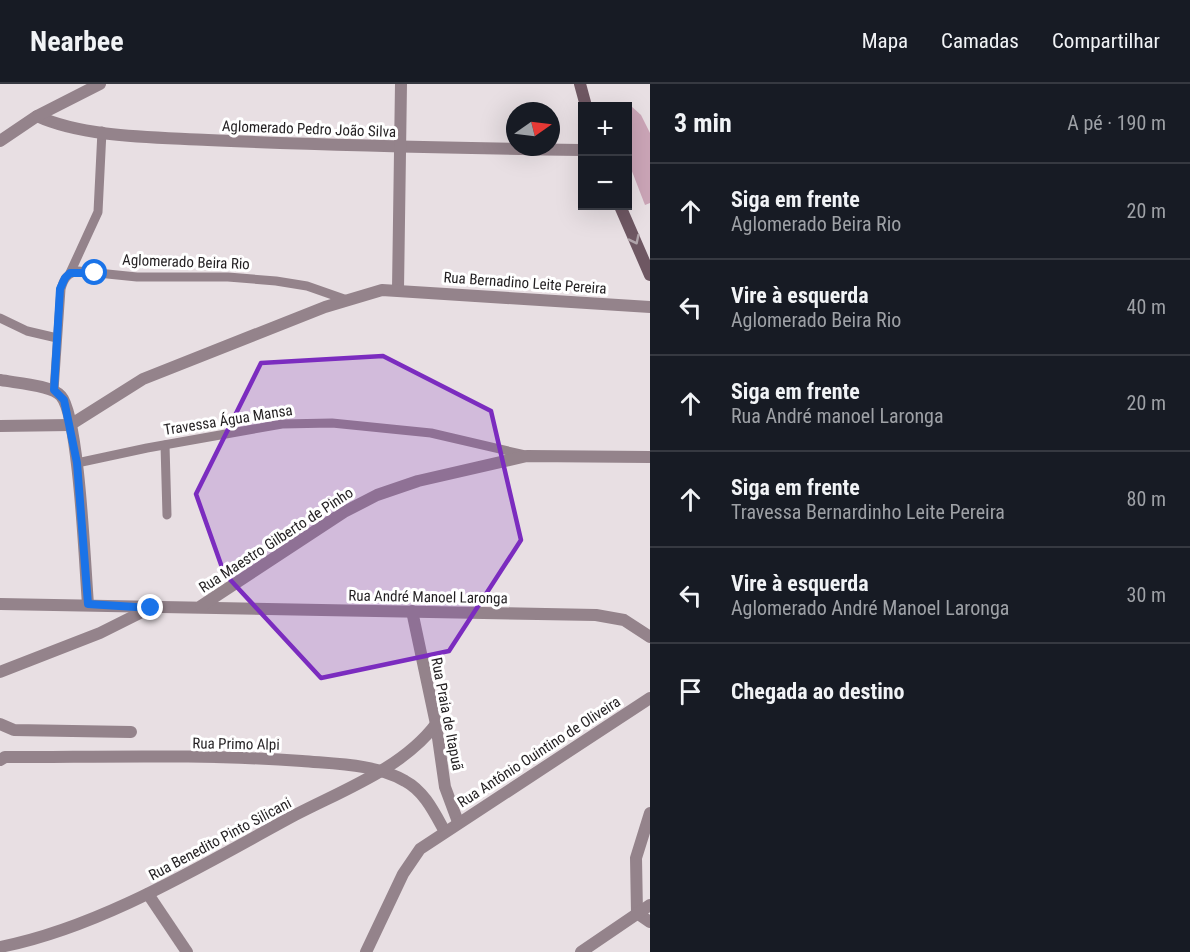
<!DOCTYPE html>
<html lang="pt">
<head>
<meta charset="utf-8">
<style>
	body { margin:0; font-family:"Roboto Condensed",sans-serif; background:#242831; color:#f1f3f6 }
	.controls { position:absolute; right:18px; top:18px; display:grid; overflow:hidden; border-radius:0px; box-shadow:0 6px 24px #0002 }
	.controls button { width:54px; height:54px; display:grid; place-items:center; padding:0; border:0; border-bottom:2px solid #363941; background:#171b24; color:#f1f3f6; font:30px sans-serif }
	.compass { position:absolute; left:506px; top:18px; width:54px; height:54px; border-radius:50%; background:#171b24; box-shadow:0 6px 24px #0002; rotate:76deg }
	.stop { position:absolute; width:18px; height:18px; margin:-14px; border:4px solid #1a73e8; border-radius:50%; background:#fff }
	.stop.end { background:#1a73e8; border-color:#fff; box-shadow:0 2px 6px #0008 }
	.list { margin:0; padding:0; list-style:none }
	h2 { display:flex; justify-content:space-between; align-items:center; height:78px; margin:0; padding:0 24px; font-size:26px }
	h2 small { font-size:20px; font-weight:400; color:#9ea1a6 }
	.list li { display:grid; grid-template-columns:39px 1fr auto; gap:18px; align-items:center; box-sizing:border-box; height:96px; padding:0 24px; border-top:2px solid #363941 }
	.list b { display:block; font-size:22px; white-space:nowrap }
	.list p { margin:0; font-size:20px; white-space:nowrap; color:#9ea1a6 }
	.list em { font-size:20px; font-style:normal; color:#9ea1a6 }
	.icon { flex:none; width:33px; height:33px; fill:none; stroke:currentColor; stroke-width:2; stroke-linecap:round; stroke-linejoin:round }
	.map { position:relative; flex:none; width:650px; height:868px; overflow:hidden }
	header { display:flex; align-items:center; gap:36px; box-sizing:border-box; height:84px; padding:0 30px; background:#171b24; border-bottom:2px solid #363941 }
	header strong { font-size:28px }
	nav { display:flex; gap:33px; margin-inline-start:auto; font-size:21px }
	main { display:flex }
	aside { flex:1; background:#171b24 }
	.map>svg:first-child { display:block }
	.building { fill:#cba5b7 }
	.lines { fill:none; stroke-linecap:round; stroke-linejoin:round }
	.lane { stroke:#94838b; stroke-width:9 }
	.street { stroke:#94838b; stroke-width:12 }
	.secondary { stroke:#6e5762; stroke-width:12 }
	.oneway { stroke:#afa3a9 }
	.route { stroke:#1a73e8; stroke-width:8 }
	.marked { fill:#7b2cbf; fill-opacity:0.2; stroke:#7b2cbf; stroke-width:4.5; stroke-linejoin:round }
	.labels { text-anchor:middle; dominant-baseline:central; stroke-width:6; stroke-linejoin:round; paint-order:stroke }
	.street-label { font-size:15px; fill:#221f21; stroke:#fff }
</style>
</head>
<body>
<header>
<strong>Nearbee</strong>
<nav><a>Mapa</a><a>Camadas</a><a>Compartilhar</a></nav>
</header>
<main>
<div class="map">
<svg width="650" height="868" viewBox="0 0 650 868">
	<rect width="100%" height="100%" fill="#e8dfe3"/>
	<polygon class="building" points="630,21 641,31 650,49 650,119 645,121 628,77 628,22"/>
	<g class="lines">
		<g class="lane">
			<polyline points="70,189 98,128 102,47"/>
			<polyline points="0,234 27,247 57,254"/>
			<path d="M54,306L61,205C64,194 67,190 78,187L137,193H228L276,197L307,202L347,216"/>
			<polyline points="165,361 167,431"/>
			<polyline points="77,379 147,364 282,340 332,339 431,349 525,371"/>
		</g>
		<g class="street">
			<path d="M37,32C85,54 156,53 208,56C333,62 458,64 582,66"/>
			<polyline points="0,57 37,32 100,0"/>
			<polyline points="398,205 401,0"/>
			<path d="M0,296C15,299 52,301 61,312C79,332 85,485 88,520"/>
			<polyline points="70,341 143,295 325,223 382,206 650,223"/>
			<polyline points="0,342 70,341"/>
			<polyline points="0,520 596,531 624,536 650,553"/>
			<polyline points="201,522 344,428 377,411 418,397 527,372 650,373"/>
			<polyline points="412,527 436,640 445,703 458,738"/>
			<polyline points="0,588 100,549 150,524"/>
			<polyline points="0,640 14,646 131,648"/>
			<path d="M0,676L5,673C104,673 204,670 302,677C335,680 376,680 405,697C424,707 434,728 444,746"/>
			<polyline points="148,810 187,868"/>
			<polyline points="637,829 636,774 650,729"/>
			<polyline points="637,829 650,838"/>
			<path d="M0,863C102,843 204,780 295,731C343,706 403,684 436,640"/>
			<polyline points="366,868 403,790 420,765 650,614"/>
			<polyline points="581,868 650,821"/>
		</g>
		<g class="secondary">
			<polyline points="580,0 586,22"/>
			<polyline points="620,122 650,191"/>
		</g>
	</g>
	<defs><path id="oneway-chevron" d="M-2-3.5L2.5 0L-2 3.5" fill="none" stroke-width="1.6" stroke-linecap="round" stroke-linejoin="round" transform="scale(1.5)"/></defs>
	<use class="oneway" href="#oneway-chevron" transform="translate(635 156) rotate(64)"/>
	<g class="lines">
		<polyline class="route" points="95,189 70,189 65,194 60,205 54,306 64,316 77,379 88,520 151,524"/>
	</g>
	<path class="marked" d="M383,272L491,327L521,456L449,567L321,594L224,489L196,410L261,279Z"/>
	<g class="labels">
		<g class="street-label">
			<text transform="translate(309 45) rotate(2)">Aglomerado Pedro João Silva</text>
			<text transform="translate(186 178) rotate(2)">Aglomerado Beira Rio</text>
			<text transform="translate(525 199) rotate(4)">Rua Bernadino Leite Pereira</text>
			<text transform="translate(228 336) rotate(-9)">Travessa Água Mansa</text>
			<text transform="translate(276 456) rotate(-33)">Rua Maestro Gilberto de Pinho</text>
			<text transform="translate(428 513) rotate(1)">Rua André Manoel Laronga</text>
			<text transform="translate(447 630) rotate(79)">Rua Praia de Itapuã</text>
			<text transform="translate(236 660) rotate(1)">Rua Primo Alpi</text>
			<text transform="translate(539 668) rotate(-33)">Rua Antônio Ouintino de Oliveira</text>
			<text transform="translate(220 755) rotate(-28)">Rua Benedito Pinto Silicani</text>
		</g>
	</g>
</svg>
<div class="controls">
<button>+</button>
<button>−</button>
</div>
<svg class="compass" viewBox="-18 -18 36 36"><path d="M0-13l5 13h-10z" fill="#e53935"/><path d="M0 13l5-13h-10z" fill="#9ea1a6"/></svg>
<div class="stop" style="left:95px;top:189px"></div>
<div class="stop end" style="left:151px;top:524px"></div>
</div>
<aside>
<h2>3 min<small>A pé · 190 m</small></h2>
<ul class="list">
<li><svg class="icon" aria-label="ahead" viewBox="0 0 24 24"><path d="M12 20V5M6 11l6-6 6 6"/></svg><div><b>Siga em frente</b><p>Aglomerado Beira Rio</p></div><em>20 m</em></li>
<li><svg class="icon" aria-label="left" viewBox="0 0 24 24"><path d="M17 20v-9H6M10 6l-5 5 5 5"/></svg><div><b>Vire à esquerda</b><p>Aglomerado Beira Rio</p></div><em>40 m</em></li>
<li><svg class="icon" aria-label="ahead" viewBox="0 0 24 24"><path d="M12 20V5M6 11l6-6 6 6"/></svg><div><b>Siga em frente</b><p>Rua André manoel Laronga</p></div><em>20 m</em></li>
<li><svg class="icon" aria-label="ahead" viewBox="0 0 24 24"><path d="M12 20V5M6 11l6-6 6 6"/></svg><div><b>Siga em frente</b><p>Travessa Bernardinho Leite Pereira</p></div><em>80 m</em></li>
<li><svg class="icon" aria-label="left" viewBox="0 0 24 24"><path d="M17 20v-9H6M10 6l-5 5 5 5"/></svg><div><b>Vire à esquerda</b><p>Aglomerado André Manoel Laronga</p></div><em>30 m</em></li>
<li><svg class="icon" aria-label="arrive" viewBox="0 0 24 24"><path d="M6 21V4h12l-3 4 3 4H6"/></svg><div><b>Chegada ao destino</b></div></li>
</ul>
</aside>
</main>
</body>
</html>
